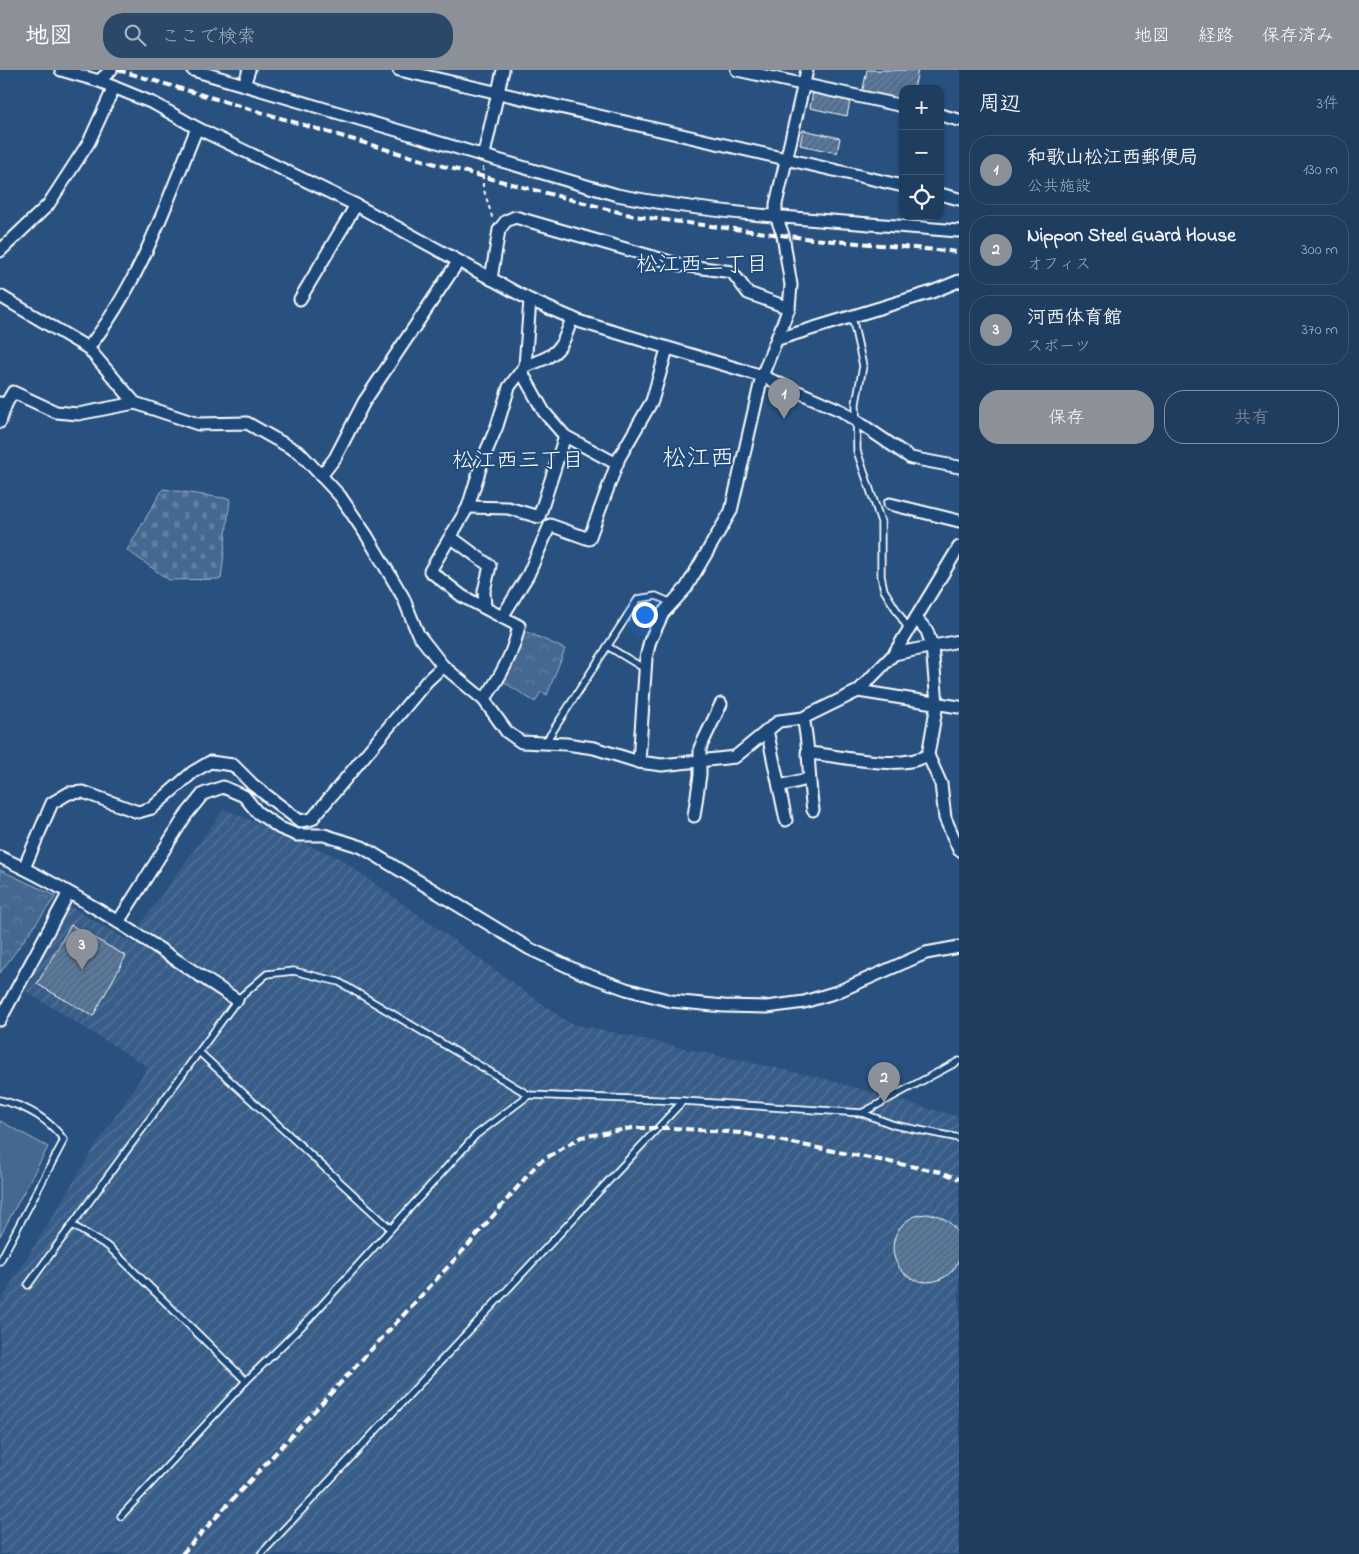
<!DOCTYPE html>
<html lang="ja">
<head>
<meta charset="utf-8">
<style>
	body { margin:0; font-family:"Indie Flower","Klee One",sans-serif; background:#2b4868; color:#f1f3f6 }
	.controls { position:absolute; right:15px; top:15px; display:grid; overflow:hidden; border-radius:10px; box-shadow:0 1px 4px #0004 }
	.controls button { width:45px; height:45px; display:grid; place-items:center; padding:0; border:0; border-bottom:1px solid #3c5674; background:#1e3d5f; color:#f1f3f6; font:25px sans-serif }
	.you { position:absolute; left:644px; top:544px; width:18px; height:18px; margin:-12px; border:4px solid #fff; border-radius:50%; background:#1a73e8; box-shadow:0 0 0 8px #1a73e833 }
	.badge { display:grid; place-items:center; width:32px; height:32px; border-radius:50%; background:#8c9099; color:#fff; font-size:16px; font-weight:700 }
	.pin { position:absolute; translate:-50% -41px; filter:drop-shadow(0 1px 2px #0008) }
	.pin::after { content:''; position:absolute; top:26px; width:18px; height:15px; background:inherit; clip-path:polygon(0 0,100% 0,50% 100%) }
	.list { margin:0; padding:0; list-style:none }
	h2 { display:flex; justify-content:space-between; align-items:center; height:65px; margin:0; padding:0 20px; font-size:21px }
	h2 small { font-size:16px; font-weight:400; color:#a1aebd }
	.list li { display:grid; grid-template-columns:32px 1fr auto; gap:15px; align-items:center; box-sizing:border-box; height:70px; margin:0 10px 10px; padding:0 10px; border:1px solid #3c5674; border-radius:20px }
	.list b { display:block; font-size:19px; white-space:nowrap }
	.list p { margin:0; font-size:16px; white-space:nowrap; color:#a1aebd }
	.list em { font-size:16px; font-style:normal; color:#a1aebd }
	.actions { display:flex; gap:10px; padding:15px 20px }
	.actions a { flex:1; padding:11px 0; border:1px solid #8c9099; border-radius:20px; text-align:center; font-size:18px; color:#8c9099 }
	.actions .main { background:#8c9099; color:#fff }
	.icon { flex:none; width:28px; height:28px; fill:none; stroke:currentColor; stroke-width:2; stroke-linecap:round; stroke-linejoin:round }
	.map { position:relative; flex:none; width:959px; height:1484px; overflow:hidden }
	header { display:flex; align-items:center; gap:30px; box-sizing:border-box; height:70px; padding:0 25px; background:#8c9099; color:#fff }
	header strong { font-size:24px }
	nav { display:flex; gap:28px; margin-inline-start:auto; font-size:18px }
	.search { width:350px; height:45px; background:#2b4868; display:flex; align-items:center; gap:12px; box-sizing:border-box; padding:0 18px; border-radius:20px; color:#a1aebd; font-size:19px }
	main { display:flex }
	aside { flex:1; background:#1e3d5f }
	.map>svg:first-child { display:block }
	.industrial { fill:url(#industrial-furrows) }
	.cemetery { fill:url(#cemetery-stones); stroke:#a2b4c8 }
	.park { fill:url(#park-crowns); stroke:#a2b4c8 }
	.pitch { fill:#446890; stroke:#a2b4c8 }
	.building { fill:url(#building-hatch); stroke:#fff }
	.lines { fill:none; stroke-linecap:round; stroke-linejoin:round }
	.service-casing { stroke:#fff; stroke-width:9 }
	.minor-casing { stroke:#fff; stroke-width:15 }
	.path { stroke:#fff; stroke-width:2; stroke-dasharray:4 4; stroke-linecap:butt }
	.service { stroke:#1f4a7a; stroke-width:5.5 }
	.minor { stroke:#1f4a7a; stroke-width:11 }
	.rail { stroke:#fff; stroke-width:4; stroke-dasharray:8 4; stroke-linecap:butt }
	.labels { text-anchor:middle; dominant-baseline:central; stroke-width:4; stroke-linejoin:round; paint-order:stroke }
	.neighbourhood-label { font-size:22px; fill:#fff; stroke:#1f4a7a }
	.quarter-label { font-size:24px; fill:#fff; stroke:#1f4a7a }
</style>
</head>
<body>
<header>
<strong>地図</strong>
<div class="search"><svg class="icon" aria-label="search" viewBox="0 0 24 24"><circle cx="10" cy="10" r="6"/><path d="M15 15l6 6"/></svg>ここで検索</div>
<nav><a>地図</a><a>経路</a><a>保存済み</a></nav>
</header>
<main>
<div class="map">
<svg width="959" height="1484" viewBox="0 0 959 1484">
	<defs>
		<pattern id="industrial-furrows" width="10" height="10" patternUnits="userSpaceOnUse" patternTransform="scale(1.25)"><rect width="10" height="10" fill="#375d88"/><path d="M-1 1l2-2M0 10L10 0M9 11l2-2" fill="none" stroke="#55759a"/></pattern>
		<pattern id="cemetery-stones" width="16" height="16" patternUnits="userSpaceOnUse" patternTransform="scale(1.25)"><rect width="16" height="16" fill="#446890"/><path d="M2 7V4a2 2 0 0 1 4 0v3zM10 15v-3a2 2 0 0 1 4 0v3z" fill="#607fa1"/></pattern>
		<pattern id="park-crowns" width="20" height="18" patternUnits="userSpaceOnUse" patternTransform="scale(1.25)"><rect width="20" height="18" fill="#446890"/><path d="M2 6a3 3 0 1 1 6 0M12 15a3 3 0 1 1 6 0" fill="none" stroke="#607fa1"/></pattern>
		<pattern id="building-hatch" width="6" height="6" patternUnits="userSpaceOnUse" patternTransform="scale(1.25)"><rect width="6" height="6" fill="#5a7a9d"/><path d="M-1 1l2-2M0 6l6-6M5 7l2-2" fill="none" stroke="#536374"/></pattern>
	</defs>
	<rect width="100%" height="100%" fill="#28517f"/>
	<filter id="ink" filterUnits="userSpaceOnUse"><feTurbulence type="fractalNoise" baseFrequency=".02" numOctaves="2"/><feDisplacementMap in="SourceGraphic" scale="10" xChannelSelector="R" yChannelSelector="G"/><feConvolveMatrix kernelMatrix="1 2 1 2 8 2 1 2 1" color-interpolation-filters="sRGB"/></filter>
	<g filter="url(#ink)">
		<polygon class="industrial" points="224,739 339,788 569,953 822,1008 959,1047 959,1484 0,1484 0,1232 93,1080 148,997 22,919 69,836 134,874 142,852"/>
		<polygon class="cemetery" points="163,419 230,429 221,509 169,510 127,480"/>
		<g class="park">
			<polygon points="525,561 565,579 547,625 541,622 535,632 502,611 520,563"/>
			<polygon points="0,800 56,826 0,903"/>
		</g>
		<polygon class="pitch" points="0,1051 48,1077 0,1166"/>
		<g class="building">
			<polygon points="867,0 918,0 914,19 903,19 903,32 862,23"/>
			<polygon points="813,23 850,31 847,46 810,38"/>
			<polygon points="803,60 840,68 837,83 800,75"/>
			<polygon points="71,855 126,886 93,946 37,914"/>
			<circle cx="927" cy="1178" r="34"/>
		</g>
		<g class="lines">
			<g class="service-casing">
				<g id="service">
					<polyline points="852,247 863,296 856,333 857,381 881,452 881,506 884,520 909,560"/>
					<polyline points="607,576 645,599"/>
					<polyline points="545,673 638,529 656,526 672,533"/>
					<polyline points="199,982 390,1158"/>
					<path d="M0,1030C26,1036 48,1048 64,1070L0,1191"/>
					<polyline points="862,1043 959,991"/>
					<polyline points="72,1155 109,1177 246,1311"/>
					<polyline points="28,1215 237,930 267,904 294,901 339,912 529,1025 683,1031 862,1043 894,1055 959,1068"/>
					<polyline points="121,1446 246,1311 310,1248 476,1065 529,1025"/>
					<polyline points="261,1484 683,1031"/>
				</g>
			</g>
			<g class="minor-casing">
				<g id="minor">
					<polyline points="61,0 99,11 155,34 197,58 356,135 530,230 581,252 762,306 842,341 911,388 959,397"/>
					<path d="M193,0L617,125C729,147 845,151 959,161"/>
					<polyline points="399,0 903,116"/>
					<polyline points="737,0 903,36"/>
					<polyline points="99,11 111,0"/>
					<polyline points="244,15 249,0"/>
					<polyline points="940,45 959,50"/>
					<polyline points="484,84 503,0"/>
					<polyline points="940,124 959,129"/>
					<polyline points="0,181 48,135 89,72 114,17"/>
					<polyline points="491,209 499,160 506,151 515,147 681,195 732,202 748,223 789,238"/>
					<polyline points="0,226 88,278 135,333 198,354 247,353 300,383 340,426 367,466 403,527 418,564 443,596 484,630 507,662 521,672 566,674 594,678 639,692 662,695 735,687 779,651 803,648 858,621 894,584 959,477"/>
					<polyline points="300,229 356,135"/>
					<polyline points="778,269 932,222 959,211"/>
					<path d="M88,278C140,213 166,134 197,58"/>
					<path d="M525,296C559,285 561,280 572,248"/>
					<polyline points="521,301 544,342 565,366 617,394"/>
					<polyline points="0,333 6,334 13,322 56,342 78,344 135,333"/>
					<polyline points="0,352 6,334"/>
					<polyline points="321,406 335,388 364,332 458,192"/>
					<polyline points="890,434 959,451"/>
					<polyline points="468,437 508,438 539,447 565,366"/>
					<polyline points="452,468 490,496 484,521 485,538"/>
					<polyline points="502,547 528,505 550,455 589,469 619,388 652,331 667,279"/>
					<polyline points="916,548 927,561 932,576 937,634 928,685 941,714 945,748 959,780"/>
					<polyline points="894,584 959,571"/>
					<polyline points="858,621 959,637"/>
					<path d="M484,630C501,606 513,584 519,556L462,526L430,501L468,437L483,389L497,356L509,317L525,296L530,230"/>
					<path d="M803,648C810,677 808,710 813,740"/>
					<polyline points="767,660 786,750"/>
					<path d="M807,683C841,685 899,702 928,685"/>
					<polyline points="639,692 646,588 650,571 663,543 686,518 731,441 762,306 789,238 791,215 783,165 776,146 776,134 807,0"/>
					<polyline points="779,716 808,709"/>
					<polyline points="694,746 700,705 700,678 721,634"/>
					<path d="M0,787C84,825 160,880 237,930"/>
					<polyline points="24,798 52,733 69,723 83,722 138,742 152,738 193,702 210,692 233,695 253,715 300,751 312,749 427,611 443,596"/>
					<polyline points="118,852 186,745 203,724 223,717 244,726 257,742 280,758 297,765 324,765 362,777 530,879 582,903 626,919 671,931 724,936 767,937 804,932 837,922 926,883 959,877"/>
					<polyline points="0,950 68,824"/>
				</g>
			</g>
			<polyline class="path" points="483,97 483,117 493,150"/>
			<use href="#service" class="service"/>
			<use href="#minor" class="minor"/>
			<g class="rail">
				<polyline points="118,0 439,95 634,146 812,169 959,182"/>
				<polyline points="182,1484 470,1173 538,1093 581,1067 633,1058 673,1058 741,1063 941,1102 959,1109"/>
			</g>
		</g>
	</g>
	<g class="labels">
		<g class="neighbourhood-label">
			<text x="702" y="196">松江西二丁目</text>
			<text x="518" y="392">松江西三丁目</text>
		</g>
		<g class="quarter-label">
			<text x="698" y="389">松江西</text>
		</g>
	</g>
</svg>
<div class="controls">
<button>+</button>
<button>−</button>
<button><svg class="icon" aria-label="locate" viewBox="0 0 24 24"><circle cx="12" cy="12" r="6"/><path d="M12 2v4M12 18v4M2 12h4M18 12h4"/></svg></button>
</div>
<div class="you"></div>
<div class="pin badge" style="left:784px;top:349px">1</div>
<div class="pin badge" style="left:884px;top:1033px">2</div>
<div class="pin badge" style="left:82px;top:900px">3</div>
</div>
<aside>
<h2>周辺<small>3件</small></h2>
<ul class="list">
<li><span class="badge">1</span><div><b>和歌山松江西郵便局</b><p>公共施設</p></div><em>130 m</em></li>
<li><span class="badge">2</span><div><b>Nippon Steel Guard House</b><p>オフィス</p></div><em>300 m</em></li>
<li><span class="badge">3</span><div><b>河西体育館</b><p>スポーツ</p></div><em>370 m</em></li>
</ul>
<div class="actions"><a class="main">保存</a><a>共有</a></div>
</aside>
</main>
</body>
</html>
